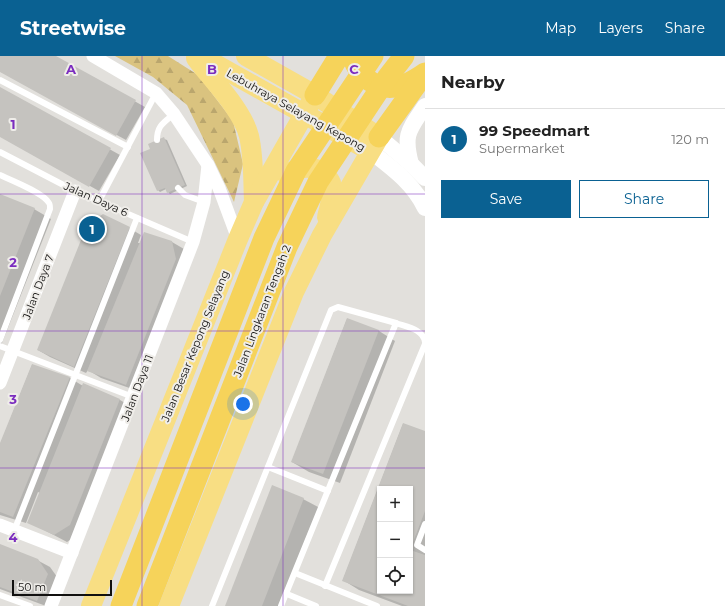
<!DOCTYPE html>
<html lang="en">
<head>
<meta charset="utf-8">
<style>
	body { margin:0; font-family:Montserrat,sans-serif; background:#f6f6f6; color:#222 }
	.controls { position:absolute; right:12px; bottom:12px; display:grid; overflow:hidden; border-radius:0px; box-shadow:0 1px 3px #0004 }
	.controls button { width:36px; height:36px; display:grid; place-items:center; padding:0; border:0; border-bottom:1px solid #e0e0e0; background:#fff; color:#222; font:20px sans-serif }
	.scale { position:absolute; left:12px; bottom:10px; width:100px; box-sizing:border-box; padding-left:4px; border:2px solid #11100f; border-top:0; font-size:11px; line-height:14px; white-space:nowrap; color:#11100f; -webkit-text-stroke:3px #efede9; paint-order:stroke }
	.you { position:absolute; left:243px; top:348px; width:14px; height:14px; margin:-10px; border:3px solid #fff; border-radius:50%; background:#1a73e8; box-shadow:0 0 0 6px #1a73e833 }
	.badge { display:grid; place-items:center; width:26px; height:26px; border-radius:50%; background:#0a6192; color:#fff; font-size:13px; font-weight:700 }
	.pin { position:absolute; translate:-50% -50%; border:2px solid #fff; box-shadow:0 1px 4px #0006 }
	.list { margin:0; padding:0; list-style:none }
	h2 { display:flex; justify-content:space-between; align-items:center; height:52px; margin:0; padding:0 16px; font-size:17px }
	h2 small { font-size:13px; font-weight:400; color:#767676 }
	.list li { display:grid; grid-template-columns:26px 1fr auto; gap:12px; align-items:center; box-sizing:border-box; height:60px; padding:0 16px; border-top:1px solid #e0e0e0 }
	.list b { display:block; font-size:15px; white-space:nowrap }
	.list p { margin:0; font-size:13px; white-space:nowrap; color:#767676 }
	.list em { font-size:13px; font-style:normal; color:#767676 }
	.actions { display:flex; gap:8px; padding:12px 16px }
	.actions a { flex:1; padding:9px 0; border:1px solid #0a6192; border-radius:0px; text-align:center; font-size:14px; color:#0a6192 }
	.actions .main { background:#0a6192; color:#fff }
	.icon { flex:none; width:22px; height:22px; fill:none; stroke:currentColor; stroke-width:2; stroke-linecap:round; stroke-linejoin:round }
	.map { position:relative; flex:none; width:425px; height:550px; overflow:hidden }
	header { display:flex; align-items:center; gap:24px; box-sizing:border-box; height:56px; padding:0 20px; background:#0a6192; color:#fff }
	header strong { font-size:19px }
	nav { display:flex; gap:22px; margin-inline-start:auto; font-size:14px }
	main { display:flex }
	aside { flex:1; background:#fff }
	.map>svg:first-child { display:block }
	.forest { fill:url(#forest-firs) }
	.shadow { fill:#0003; fill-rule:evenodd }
	.building { fill:#c5c3bf; fill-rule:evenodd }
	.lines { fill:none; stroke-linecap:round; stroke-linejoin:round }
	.service { stroke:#fff; stroke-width:6 }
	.minor { stroke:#fff; stroke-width:13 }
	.tertiary { stroke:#fff; stroke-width:16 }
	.primary { stroke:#f8de83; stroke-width:20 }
	.trunk { stroke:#f6d35a; stroke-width:21 }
	.grid { fill:none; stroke:#7b2cbf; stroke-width:1; stroke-opacity:0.55 }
	.labels { text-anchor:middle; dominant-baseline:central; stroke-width:4; stroke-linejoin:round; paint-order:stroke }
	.street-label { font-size:11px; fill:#11100f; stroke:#efede9 }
	.grid-label { font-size:13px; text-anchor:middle; font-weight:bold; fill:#7b2cbf; stroke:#efede9; stroke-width:4; stroke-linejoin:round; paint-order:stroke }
</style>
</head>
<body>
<header>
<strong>Streetwise</strong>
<nav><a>Map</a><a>Layers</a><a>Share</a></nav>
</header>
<main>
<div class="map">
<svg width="425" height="550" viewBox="0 0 425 550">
	<defs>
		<pattern id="forest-firs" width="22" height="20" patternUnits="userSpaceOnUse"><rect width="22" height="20" fill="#dac37f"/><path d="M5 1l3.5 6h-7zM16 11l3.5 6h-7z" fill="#baa66d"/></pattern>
	</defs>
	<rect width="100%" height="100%" fill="#e2e0dc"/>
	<polygon class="forest" points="115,0 168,0 198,19 233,65 243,108 234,146 187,49 153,21"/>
	<g class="shadow">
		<polygon points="1,0 54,0 145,51 126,84 0,15 0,3"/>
		<polygon points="0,32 120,99 99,135 0,80"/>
		<polygon points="164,83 167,84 187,130 170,138 168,136 166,133 160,136 158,134 151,93"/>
		<polygon points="0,139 34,153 51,163 0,292"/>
		<polygon points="129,172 141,179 138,187 140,187 172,186 184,193 138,335 101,322 88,314 86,317 50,301 38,294"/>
		<polygon points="347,263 379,275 395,285 340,427 309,416 292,406"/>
		<polygon points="32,309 70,322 83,330 83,328 120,344 132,351 82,476 67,486 29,466 40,437 38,436 26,467 0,459 0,389"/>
		<path d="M403,368L425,376V550H402L359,534L343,524ZM380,433H410V535H380Z"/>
		<polygon points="303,443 320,452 282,550 226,550"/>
		<polygon points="0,490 37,504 50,511 60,525 46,550 0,533"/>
	</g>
	<g class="building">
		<polygon points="0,0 56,0 136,44 116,80 0,16"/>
		<polygon points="0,31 111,92 89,131 0,81"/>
		<polygon points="164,81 185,129 167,137 165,132 157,135 140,97 150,93 148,88"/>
		<polygon points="0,138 35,152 0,240"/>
		<polygon points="103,158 130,171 74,311 37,294 87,169"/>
		<polygon points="144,176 172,185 176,203 126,329 87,315"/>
		<polygon points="347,262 379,274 323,418 291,406"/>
		<polygon points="32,308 70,321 13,461 0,456 0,387"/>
		<polygon points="83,327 120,343 70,469 54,479 27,467"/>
		<path d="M403,367L425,375V455L410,494L425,499V550H408L342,525ZM380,433H410V535H380Z"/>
		<polygon points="272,429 304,442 262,550 225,550"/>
		<polygon points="0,488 38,503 48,518 37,545 0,531"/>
	</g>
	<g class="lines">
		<g class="service">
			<polyline points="0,24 128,91"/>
			<path d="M157,84C157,70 163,67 174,58"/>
			<polyline points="0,96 75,135 193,186"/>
			<path d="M0,119C11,124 44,137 49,147C50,148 50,151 50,153L0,284"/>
			<polyline points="178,132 185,139 204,146"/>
			<polyline points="99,145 156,37"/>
			<path d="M396,267C407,271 423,273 425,286"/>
			<polyline points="0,290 133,341"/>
			<polyline points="268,411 328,435"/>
			<polyline points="425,468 417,489 425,494"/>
			<polyline points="14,475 137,162"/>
			<polyline points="295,517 377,550"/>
			<polyline points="325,530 425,288"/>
			<polyline points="287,538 316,550"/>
			<polyline points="0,539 30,550"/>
			<polyline points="212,550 331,254 338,251 396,267 281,550"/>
		</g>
		<g class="minor">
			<polyline points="93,0 156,37 174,58 208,109 219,132 238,183"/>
			<polyline points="0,327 75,135"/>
			<polyline points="0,469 72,497"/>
			<polyline points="51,550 193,186 204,146 208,109"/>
		</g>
		<g class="tertiary">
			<polyline points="379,81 411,108 425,122"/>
			<path d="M370,95C392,112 413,127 425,152"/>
			<path d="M411,108C403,78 409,74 425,50"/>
		</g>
		<g class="primary">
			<polyline points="201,0 370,95"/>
			<path d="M196,2C212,24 242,53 249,80C254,102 253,124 254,146"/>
			<path d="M286,118C298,112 315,107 326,120C328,122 330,124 331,127C333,138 330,151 327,161"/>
			<polyline points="91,550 238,183 254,146 315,39"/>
			<polyline points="169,550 294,236 322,179 379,81 315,39 246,0"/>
		</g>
		<g class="trunk">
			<path d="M352,0C359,21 377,36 400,30C409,28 417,22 425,17"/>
			<polyline points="315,39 339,0"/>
			<polyline points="379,81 422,21"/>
			<polyline points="121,550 264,182 296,115 373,0"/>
			<polyline points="147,550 287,191 318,126 387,22 404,0"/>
		</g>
	</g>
	<path class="grid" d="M142,0V550M283,0V550M0,138H425M0,275H425M0,412H425"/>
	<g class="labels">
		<g class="street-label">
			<text transform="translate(296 54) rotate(29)">Lebuhraya Selayang Kepong</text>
			<text transform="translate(96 143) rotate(24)">Jalan Daya 6</text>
			<text transform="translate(38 231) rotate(-69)">Jalan Daya 7</text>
			<text transform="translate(262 255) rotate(-69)">Jalan Lingkaran Tengah 2</text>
			<text transform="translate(195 290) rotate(-68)">Jalan Besar Kepong Selayang</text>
			<text transform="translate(137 332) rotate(-69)">Jalan Daya 11</text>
		</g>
	</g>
	<g class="grid-label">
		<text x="71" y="18">A</text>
		<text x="212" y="18">B</text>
		<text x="354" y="18">C</text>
		<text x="13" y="73">1</text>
		<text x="13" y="211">2</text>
		<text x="13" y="348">3</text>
		<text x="13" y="486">4</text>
	</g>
</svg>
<div class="controls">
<button>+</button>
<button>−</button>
<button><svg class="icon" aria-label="locate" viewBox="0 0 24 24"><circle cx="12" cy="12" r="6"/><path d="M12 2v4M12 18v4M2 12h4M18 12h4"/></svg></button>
</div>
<div class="scale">50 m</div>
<div class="you"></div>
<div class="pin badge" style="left:92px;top:173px">1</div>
</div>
<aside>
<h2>Nearby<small></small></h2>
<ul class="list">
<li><span class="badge">1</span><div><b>99 Speedmart</b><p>Supermarket</p></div><em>120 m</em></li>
</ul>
<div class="actions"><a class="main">Save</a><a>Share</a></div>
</aside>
</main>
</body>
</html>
